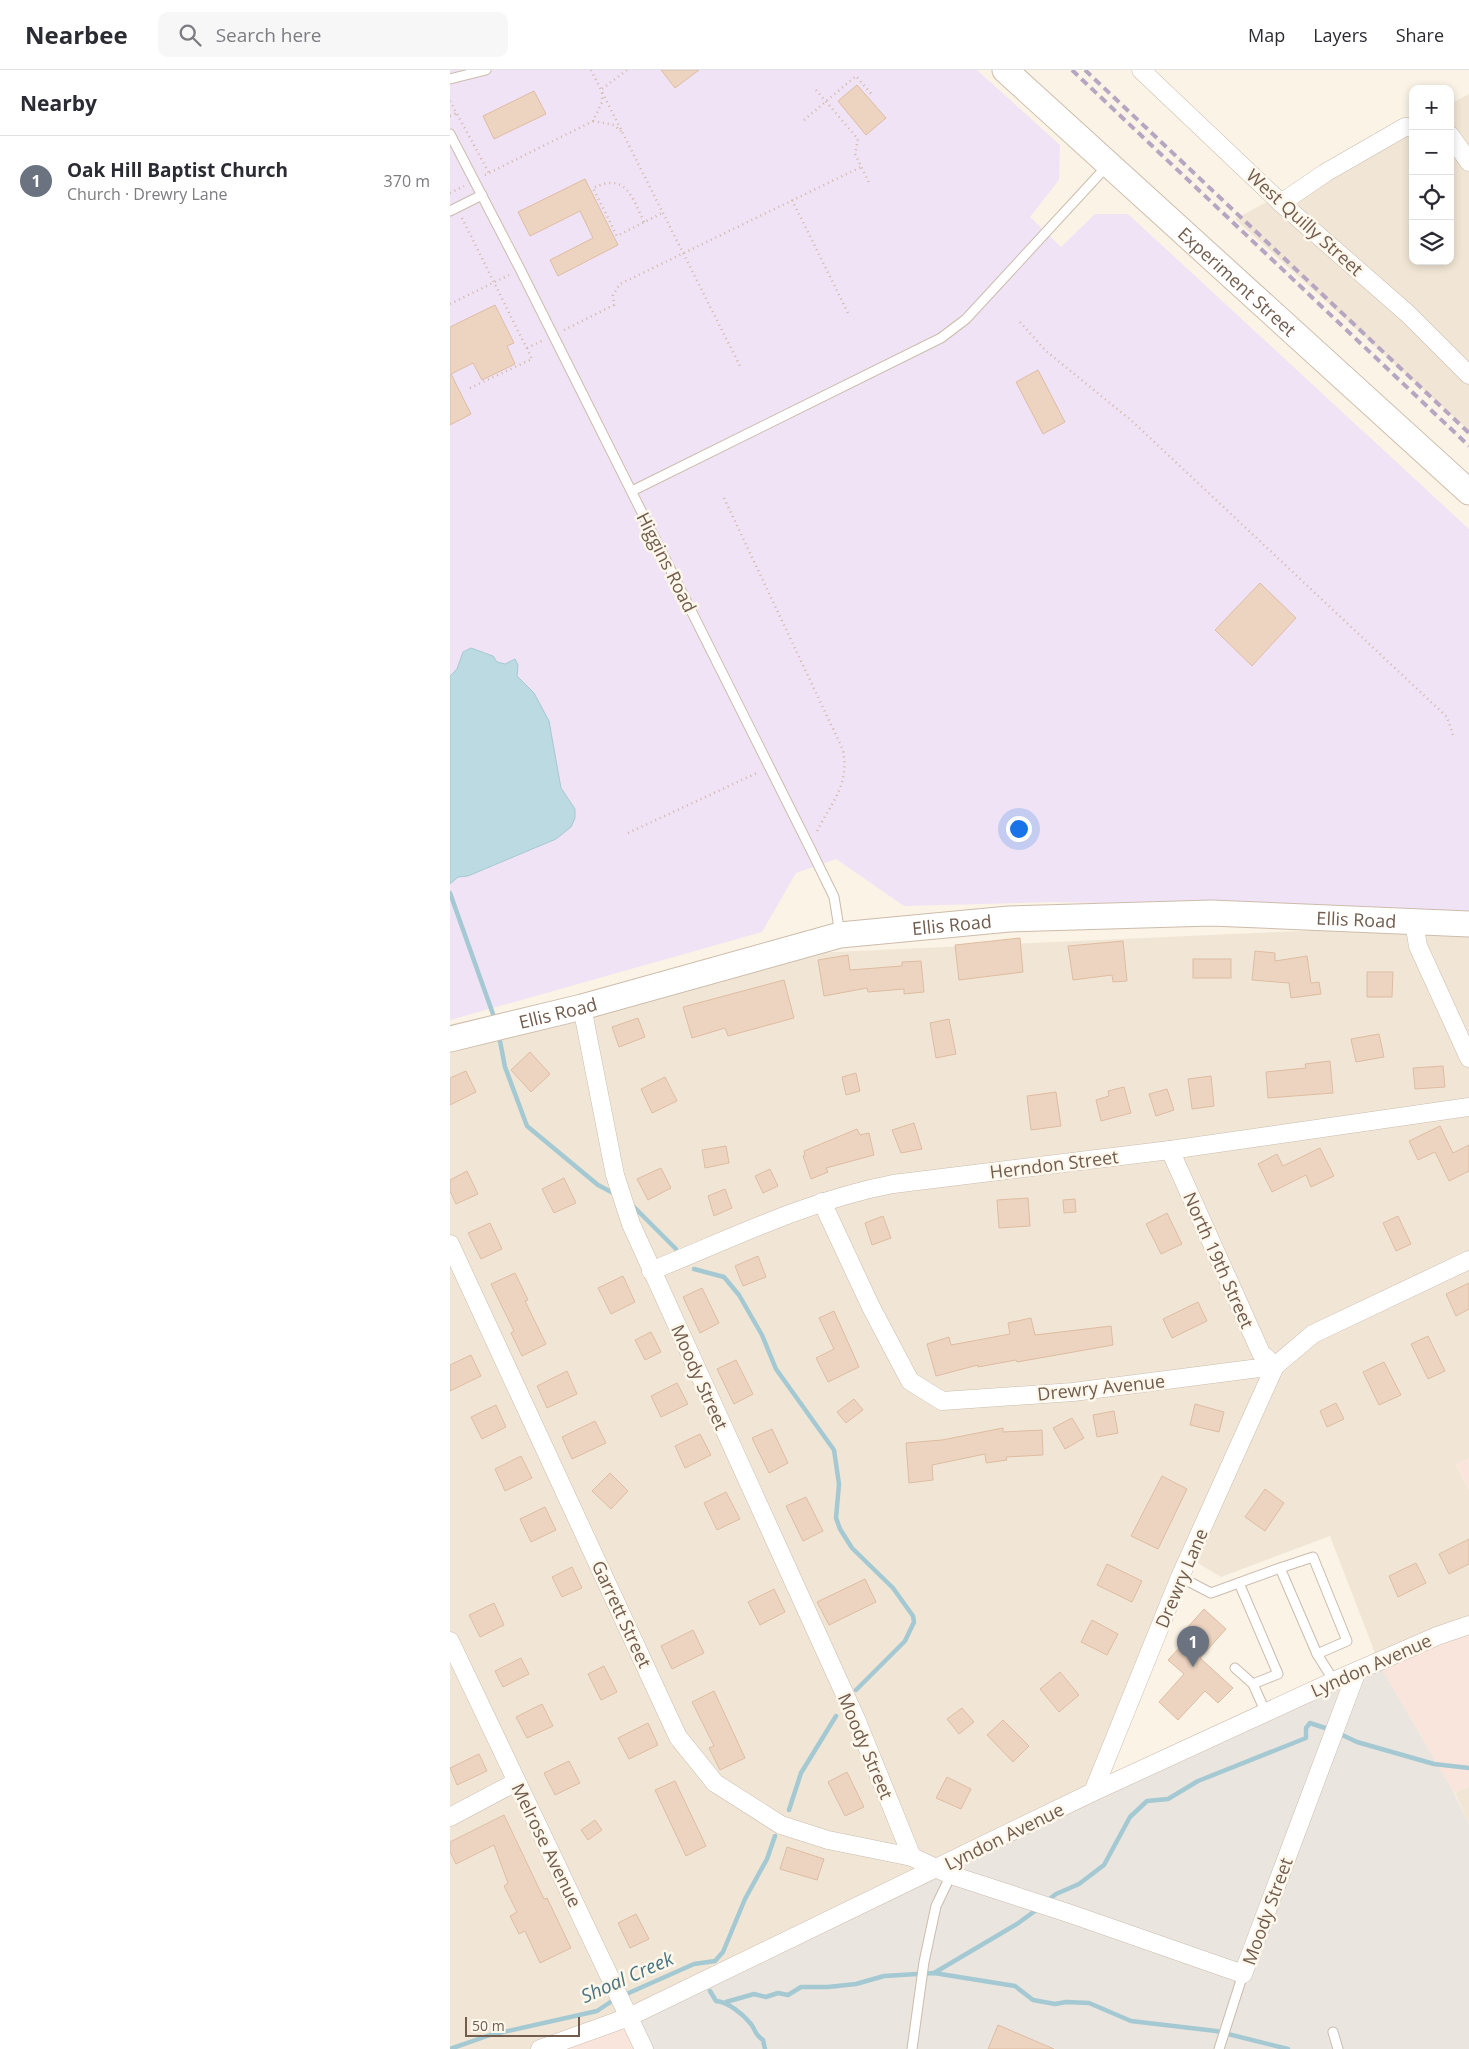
<!DOCTYPE html>
<html lang="en">
<head>
<meta charset="utf-8">
<style>
	body { margin:0; font-family:"Open Sans",sans-serif; background:#f7f7f7; color:#2b2b33 }
	.controls { position:absolute; right:15px; top:15px; display:grid; overflow:hidden; border-radius:10px; box-shadow:0 2px 8px #0003 }
	.controls button { width:45px; height:45px; display:grid; place-items:center; padding:0; border:0; border-bottom:1px solid #e1e1e2; background:#fff; color:#2b2b33; font:25px sans-serif }
	.scale { position:absolute; left:15px; bottom:12px; width:115px; box-sizing:border-box; padding-left:5px; border:2px solid #715c4d; border-top:0; font-size:14px; line-height:18px; white-space:nowrap; color:#715c4d; -webkit-text-stroke:4px #fdf7ec; paint-order:stroke }
	.you { position:absolute; left:568px; top:758px; width:18px; height:18px; margin:-12px; border:4px solid #fff; border-radius:50%; background:#1a73e8; box-shadow:0 0 0 8px #1a73e833 }
	.badge { display:grid; place-items:center; width:32px; height:32px; border-radius:50%; background:#2563eb; color:#fff; font-size:16px; font-weight:700 }
	.pin { position:absolute; translate:-50% -41px; filter:drop-shadow(0 1px 2px #0008) }
	.pin::after { content:''; position:absolute; top:26px; width:18px; height:15px; background:inherit; clip-path:polygon(0 0,100% 0,50% 100%) }
	.list { margin:0; padding:0; list-style:none }
	h2 { display:flex; justify-content:space-between; align-items:center; height:65px; margin:0; padding:0 20px; font-size:21px }
	h2 small { font-size:16px; font-weight:400; color:#7c7c81 }
	.list li { display:grid; grid-template-columns:32px 1fr auto; gap:15px; align-items:center; box-sizing:border-box; height:90px; padding:0 20px; border-top:1px solid #e1e1e2 }
	.list b { display:block; font-size:19px; white-space:nowrap }
	.list p { margin:0; font-size:16px; white-space:nowrap; color:#7c7c81 }
	.list em { font-size:16px; font-style:normal; color:#7c7c81 }
	.icon { flex:none; width:28px; height:28px; fill:none; stroke:currentColor; stroke-width:2; stroke-linecap:round; stroke-linejoin:round }
	.map { position:relative; flex:none; width:1019px; height:1979px; overflow:hidden }
	header { display:flex; align-items:center; gap:30px; box-sizing:border-box; height:70px; padding:0 25px; background:#fff; border-bottom:1px solid #e1e1e2 }
	header strong { font-size:24px }
	nav { display:flex; gap:28px; margin-inline-start:auto; font-size:18px }
	.search { width:350px; height:45px; background:#f7f7f7; display:flex; align-items:center; gap:12px; box-sizing:border-box; padding:0 18px; border-radius:10px; color:#7c7c81; font-size:19px }
	main { display:flex }
	aside { flex:1; background:#fff }
	.map>svg:first-child { display:block }
	.residential { fill:#f1e6d5 }
	.commercial { fill:#f9e5db }
	.industrial { fill:#eae5df }
	.education { fill:#f0e3f6 }
	.water { fill:#bcdae2; stroke:#a4c9d2 }
	.lines { fill:none; stroke-linecap:round; stroke-linejoin:round }
	.stream { stroke:#a4c9d2; stroke-width:4.5 }
	.building { fill:#edd4c0; stroke:#debca2 }
	.lane-casing { stroke:#cbbcad; stroke-width:11 }
	.street-casing { stroke:#cbbcad; stroke-width:19 }
	.secondary-casing { stroke:#cdbcab; stroke-width:27 }
	.path { stroke:#d1b8a4; stroke-width:2.5; stroke-dasharray:1 4; stroke-linecap:butt }
	.lane { stroke:#fff; stroke-width:9 }
	.street { stroke:#fff; stroke-width:18 }
	.secondary { stroke:#fff; stroke-width:25 }
	.rail { stroke:#b7a6c2; stroke-width:4; stroke-dasharray:8 5; stroke-linecap:butt }
	.labels { text-anchor:middle; dominant-baseline:central; stroke-width:5; stroke-linejoin:round; paint-order:stroke }
	.street-label { font-size:18px; fill:#715c4d; stroke:#fdf7ec }
	.water-label { font-size:19px; font-style:italic; fill:#497582; stroke:#fdf7ec }
</style>
</head>
<body>
<header>
<strong>Nearbee</strong>
<div class="search"><svg class="icon" aria-label="search" viewBox="0 0 24 24"><circle cx="10" cy="10" r="6"/><path d="M15 15l6 6"/></svg>Search here</div>
<nav><a>Map</a><a>Layers</a><a>Share</a></nav>
</header>
<main>
<aside>
<h2>Nearby<small></small></h2>
<ul class="list">
<li><span class="badge" style="background:#6b7280">1</span><div><b>Oak Hill Baptist Church</b><p>Church · Drewry Lane</p></div><em>370 m</em></li>
</ul>
</aside>
<div class="map">
<svg width="1019" height="1979" viewBox="0 0 1019 1979">
	<rect width="100%" height="100%" fill="#faf3e6"/>
	<g class="residential">
		<polygon points="1019,24 1019,361 785,149 963,54 963,191 1000,191 1000,34"/>
		<polygon points="916,858 1019,862 1019,1388 1006,1395 1019,1420 1019,1558 930,1596 880,1466 771,1507 743,1490 635,1733 183,1941 85,1979 0,1979 0,964 361,883"/>
		<polygon points="1019,1716 1019,1754 1005,1723"/>
	</g>
	<g class="commercial">
		<polygon points="1019,1388 1019,1420 1006,1394"/>
		<polygon points="1019,1558 1019,1716 1004,1723 930,1596"/>
		<polygon points="183,1941 202,1979 85,1979"/>
	</g>
	<polygon class="industrial" points="930,1596 1004,1723 1019,1754 1019,1979 202,1979 183,1941"/>
	<polygon class="education" points="0,0 527,0 610,75 609,110 580,147 611,177 645,144 678,144 1019,459 1019,841 602,832 454,836 386,789 346,803 312,862 0,950"/>
	<polygon class="water" points="21,578 43,586 47,592 55,594 65,589 68,595 67,606 84,623 99,651 111,718 125,739 125,748 121,757 106,769 18,806 8,807 0,814 0,606 7,599 13,582"/>
	<g class="lines">
		<g class="stream">
			<polyline points="0,823 43,944"/>
			<polyline points="50,971 55,997 77,1056 148,1115 165,1124"/>
			<polyline points="182,1135 226,1179"/>
			<polyline points="244,1199 274,1207 289,1225 312,1265 326,1299 384,1380 389,1414 386,1448 390,1459 402,1478 443,1518 463,1546 464,1552 455,1571 406,1620"/>
			<polyline points="888,1663 907,1672 984,1694 1019,1698"/>
			<polyline points="339,1740 351,1703 386,1646"/>
			<polyline points="597,1831 606,1824 629,1814 654,1795 680,1747 697,1731 718,1729 748,1711 856,1668 856,1658 860,1653 881,1660"/>
			<polyline points="484,1903 567,1854 589,1838"/>
			<path d="M260,1921L266,1931C278,1932 293,1944 301,1954C306,1961 305,1965 313,1970L315,1979"/>
			<polyline points="172,1926 244,1894 265,1891 273,1882 295,1829 317,1789 325,1766"/>
			<polyline points="276,1932 304,1924 316,1927 328,1923 338,1925 351,1917 378,1917 406,1914 434,1906 484,1903 565,1916 583,1930 605,1934 616,1932 639,1933 681,1951 766,1961 838,1979"/>
			<polyline points="0,1979 40,1965 147,1941 165,1929"/>
		</g>
	</g>
	<g class="building">
		<polygon points="211,0 249,0 225,18"/>
		<polygon points="407,15 436,48 416,65 388,31"/>
		<polygon points="84,21 96,44 44,69 33,46"/>
		<polygon points="135,109 168,175 108,206 100,190 143,168 130,141 80,166 68,142"/>
		<polygon points="45,235 64,273 57,276 65,294 32,310 23,293 1,304 21,344 0,355 0,257"/>
		<polygon points="588,300 615,352 593,364 566,312"/>
		<polygon points="810,513 846,548 802,596 765,560"/>
		<polygon points="570,868 573,902 509,910 505,875"/>
		<polygon points="673,871 677,911 663,912 662,905 623,910 618,876"/>
		<polygon points="805,881 825,883 825,891 857,886 861,913 869,912 871,924 841,928 839,913 802,910"/>
		<polygon points="398,885 400,900 452,896 452,892 471,891 474,922 454,924 454,919 418,922 417,918 374,926 368,890"/>
		<rect x="743" y="889" width="38" height="19"/>
		<polygon points="917,902 943,902 942,927 917,927"/>
		<polygon points="334,910 344,948 278,966 275,958 242,968 233,937"/>
		<polygon points="188,948 195,967 169,977 162,957"/>
		<polygon points="499,949 506,984 486,988 480,953"/>
		<polygon points="929,964 934,987 906,992 901,969"/>
		<polygon points="80,982 100,1004 81,1022 61,1000"/>
		<polygon points="880,991 883,1023 818,1028 816,1002 856,998 855,994"/>
		<polygon points="993,996 995,1017 965,1019 963,998"/>
		<polygon points="16,1001 26,1022 0,1035 0,1008"/>
		<polygon points="406,1003 410,1021 396,1025 392,1007"/>
		<polygon points="761,1006 764,1036 742,1039 738,1009"/>
		<polygon points="215,1007 227,1031 202,1043 191,1019"/>
		<polygon points="674,1017 681,1043 651,1051 646,1030 659,1026 658,1021"/>
		<polygon points="717,1019 724,1040 706,1046 699,1024"/>
		<polygon points="606,1022 611,1056 581,1060 577,1026"/>
		<polygon points="464,1053 472,1079 451,1083 442,1060"/>
		<polygon points="990,1056 1003,1083 1019,1075 1019,1101 999,1111 985,1082 968,1090 959,1071"/>
		<polygon points="407,1059 410,1065 419,1063 424,1085 376,1098 378,1102 361,1109 353,1086 355,1085 354,1081"/>
		<polygon points="276,1076 279,1093 255,1098 252,1080"/>
		<polygon points="870,1078 884,1106 861,1117 856,1105 822,1122 808,1094 827,1084 833,1096"/>
		<polygon points="211,1098 221,1118 198,1130 187,1109"/>
		<polygon points="320,1099 328,1116 313,1123 305,1106"/>
		<polygon points="17,1101 28,1124 6,1134 0,1121 0,1110"/>
		<polygon points="114,1108 126,1133 104,1143 92,1119"/>
		<polygon points="275,1119 282,1138 264,1146 258,1126"/>
		<polygon points="578,1128 580,1156 549,1158 547,1130"/>
		<polygon points="625,1129 626,1142 614,1143 613,1130"/>
		<polygon points="717,1143 732,1174 711,1184 696,1154"/>
		<polygon points="433,1146 441,1168 422,1175 415,1153"/>
		<polygon points="948,1146 961,1174 946,1181 933,1153"/>
		<polygon points="40,1153 52,1179 31,1189 18,1163"/>
		<polygon points="308,1186 316,1207 293,1216 285,1196"/>
		<polygon points="65,1203 78,1230 75,1231 96,1274 72,1286 61,1263 64,1261 41,1214"/>
		<polygon points="173,1206 185,1232 161,1244 148,1218"/>
		<polygon points="1019,1213 1019,1239 1006,1246 996,1224"/>
		<polygon points="252,1218 269,1253 250,1263 233,1227"/>
		<polygon points="748,1232 757,1251 722,1268 713,1249"/>
		<polygon points="384,1241 409,1297 378,1312 366,1288 384,1279 369,1248"/>
		<polygon points="581,1248 585,1265 661,1256 663,1275 567,1292 566,1290 528,1297 528,1295 486,1306 477,1274 499,1267 501,1275 560,1264 558,1253"/>
		<polygon points="201,1262 211,1282 195,1290 185,1270"/>
		<polygon points="978,1266 995,1301 978,1309 961,1274"/>
		<polygon points="21,1285 31,1306 0,1321 0,1295"/>
		<polygon points="286,1290 303,1324 284,1334 267,1299"/>
		<polygon points="934,1292 951,1325 929,1335 913,1302"/>
		<polygon points="117,1301 127,1324 97,1338 87,1316"/>
		<polygon points="227,1313 238,1334 211,1347 201,1326"/>
		<polygon points="404,1329 413,1340 396,1353 387,1342"/>
		<polygon points="886,1333 894,1349 877,1357 870,1341"/>
		<polygon points="745,1334 774,1342 769,1362 740,1355"/>
		<polygon points="46,1335 56,1357 32,1369 21,1347"/>
		<polygon points="664,1341 668,1363 647,1367 643,1345"/>
		<polygon points="622,1348 634,1368 615,1379 603,1358"/>
		<polygon points="145,1351 156,1373 122,1389 112,1367"/>
		<polygon points="553,1358 553,1362 592,1360 593,1385 556,1387 557,1390 536,1393 535,1384 482,1395 483,1410 459,1413 456,1373 492,1370"/>
		<polygon points="322,1359 338,1393 319,1403 302,1368"/>
		<polygon points="250,1364 261,1385 235,1398 225,1376"/>
		<polygon points="71,1386 82,1408 55,1421 45,1399"/>
		<polygon points="160,1403 178,1421 161,1439 142,1421"/>
		<polygon points="712,1406 737,1419 708,1479 681,1466"/>
		<polygon points="815,1419 834,1433 815,1461 795,1447"/>
		<polygon points="276,1422 290,1449 267,1460 254,1433"/>
		<polygon points="356,1427 373,1461 353,1471 336,1436"/>
		<polygon points="95,1437 106,1460 81,1472 70,1449"/>
		<polygon points="1019,1469 1019,1494 999,1504 989,1484"/>
		<polygon points="966,1493 976,1513 948,1527 939,1506"/>
		<polygon points="657,1494 692,1511 682,1532 647,1515"/>
		<polygon points="122,1497 132,1518 112,1527 102,1507"/>
		<polygon points="415,1509 426,1532 379,1555 367,1532"/>
		<polygon points="324,1519 335,1542 310,1555 298,1532"/>
		<polygon points="44,1533 54,1555 30,1567 19,1545"/>
		<polygon points="754,1539 776,1559 750,1588 783,1618 768,1633 755,1621 728,1650 709,1632 734,1604 718,1590 735,1572 729,1567"/>
		<polygon points="642,1550 668,1564 657,1585 631,1572"/>
		<polygon points="243,1560 254,1583 222,1599 211,1576"/>
		<polygon points="71,1588 79,1604 53,1617 45,1601"/>
		<polygon points="154,1596 167,1622 151,1630 138,1604"/>
		<polygon points="610,1602 629,1625 609,1642 590,1619"/>
		<polygon points="264,1621 295,1688 270,1700 259,1678 264,1676 242,1632"/>
		<polygon points="92,1634 103,1656 77,1668 66,1647"/>
		<polygon points="512,1638 524,1652 509,1664 497,1649"/>
		<polygon points="553,1650 579,1676 563,1692 537,1665"/>
		<polygon points="198,1653 208,1675 179,1689 168,1668"/>
		<polygon points="29,1684 37,1701 7,1715 0,1698"/>
		<polygon points="119,1691 130,1713 105,1725 94,1703"/>
		<polygon points="397,1702 414,1737 395,1746 378,1712"/>
		<polygon points="497,1707 521,1719 511,1739 486,1728"/>
		<polygon points="225,1711 256,1776 236,1786 205,1720"/>
		<polygon points="54,1745 94,1829 97,1828 121,1878 90,1893 75,1861 69,1864 60,1846 67,1842 54,1816 58,1813 44,1775 6,1794 0,1782 0,1772"/>
		<polygon points="145,1750 152,1760 138,1770 131,1760"/>
		<polygon points="337,1777 374,1789 367,1810 330,1799"/>
		<polygon points="186,1844 199,1869 180,1878 168,1853"/>
		<polygon points="548,1955 604,1979 538,1979"/>
	</g>
	<g class="lines">
		<g class="lane-casing">
			<g id="lane">
				<polyline points="0,9 36,0"/>
				<polyline points="0,64 70,199 360,778 384,827 390,864"/>
				<polyline points="0,141 32,125"/>
				<polyline points="182,421 491,268 516,249 657,96"/>
				<polyline points="830,1498 863,1487 897,1571 867,1584"/>
				<polyline points="730,1507 761,1523 830,1498 867,1584 884,1611"/>
				<polyline points="789,1513 828,1604 803,1614 816,1643"/>
				<polyline points="785,1598 803,1614"/>
				<polyline points="883,1962 888,1979"/>
				<polyline points="462,1979 474,1892 486,1836 501,1805"/>
				<polyline points="769,1979 793,1904"/>
			</g>
		</g>
		<g class="street-casing">
			<g id="street">
				<polyline points="691,0 831,133 958,244 1019,305"/>
				<polyline points="1000,65 1019,92"/>
				<polyline points="831,133 875,103 955,57 963,57"/>
				<polyline points="964,852 968,876 1019,988"/>
				<polyline points="132,937 165,1105 181,1154 406,1649 462,1787 501,1805 621,1844 793,1904 907,1601"/>
				<polyline points="720,1080 811,1283 825,1296"/>
				<polyline points="372,1132 421,1237 460,1311 492,1331 623,1322 825,1296 863,1264 1019,1190"/>
				<polyline points="0,1174 228,1667 265,1713 331,1755 378,1770 462,1787"/>
				<path d="M201,1201C280,1169 359,1130 443,1114L720,1080L1019,1037"/>
				<polyline points="0,1571 194,1979"/>
				<polyline points="643,1722 730,1507 825,1296"/>
				<polyline points="0,1747 66,1712"/>
				<polyline points="90,1979 179,1947 643,1722 884,1611 987,1566 1019,1555"/>
			</g>
		</g>
		<g class="secondary-casing">
			<g id="secondary">
				<path id="s1" d="M555,0L1019,422"/>
				<path id="s2" d="M0,969L132,937L390,865L559,849L761,843L1019,854"/>
			</g>
		</g>
		<g class="path">
			<polyline points="141,0 290,296"/>
			<polyline points="366,20 408,69 405,84 419,113"/>
			<polyline points="0,31 39,103"/>
			<polyline points="0,46 7,43"/>
			<polyline points="354,50 406,6 423,26"/>
			<polyline points="143,51 164,55 173,63"/>
			<polyline points="35,105 143,51 152,32 152,19 177,0"/>
			<polyline points="0,123 14,116"/>
			<polyline points="342,130 398,243"/>
			<polyline points="12,148 82,289 18,319"/>
			<path d="M194,152C182,127 176,102 143,118L167,166L214,142"/>
			<polyline points="0,234 59,205"/>
			<polyline points="570,252 596,281 682,351 997,647 1003,665"/>
			<polyline points="114,260 164,235 163,225 170,214 411,97"/>
			<polyline points="77,278 94,270"/>
			<path d="M274,428L393,680C400,715 381,733 366,763"/>
			<polyline points="178,763 309,702"/>
		</g>
		<use href="#lane" class="lane"/>
		<use href="#street" class="street"/>
		<use href="#secondary" class="secondary"/>
		<g class="rail">
			<polyline points="622,0 1019,376"/>
			<polyline points="635,0 1019,363"/>
		</g>
	</g>
	<g class="labels">
		<g class="street-label">
			<text transform="translate(855 152) rotate(42)">West Quilly Street</text>
			<text stroke="none"><textPath href="#s1" startOffset="314">Experiment Street</textPath></text>
			<text transform="translate(217 492) rotate(63)">Higgins Road</text>
			<text stroke="none"><textPath href="#s2" startOffset="921">Ellis Road</textPath></text>
			<text stroke="none"><textPath href="#s2" startOffset="516">Ellis Road</textPath></text>
			<text stroke="none"><textPath href="#s2" startOffset="111">Ellis Road</textPath></text>
			<text transform="translate(604 1094) rotate(-7)">Herndon Street</text>
			<text transform="translate(769 1190) rotate(66)">North 19th Street</text>
			<text transform="translate(250 1307) rotate(66)">Moody Street</text>
			<text transform="translate(651 1317) rotate(-6)">Drewry Avenue</text>
			<text transform="translate(731 1508) rotate(-67)">Drewry Lane</text>
			<text transform="translate(172 1544) rotate(65)">Garrett Street</text>
			<text transform="translate(921 1595) rotate(-24)">Lyndon Avenue</text>
			<text transform="translate(416 1676) rotate(67)">Moody Street</text>
			<text transform="translate(554 1766) rotate(-26)">Lyndon Avenue</text>
			<text transform="translate(97 1775) rotate(64)">Melrose Avenue</text>
			<text transform="translate(817 1841) rotate(-70)">Moody Street</text>
		</g>
		<g class="water-label">
			<text transform="translate(177 1907) rotate(-24)">Shoal Creek</text>
		</g>
	</g>
</svg>
<div class="controls">
<button>+</button>
<button>−</button>
<button><svg class="icon" aria-label="locate" viewBox="0 0 24 24"><circle cx="12" cy="12" r="6"/><path d="M12 2v4M12 18v4M2 12h4M18 12h4"/></svg></button>
<button><svg class="icon" aria-label="layers" viewBox="0 0 24 24"><path d="M12 4l9 5-9 5-9-5zM3 14l9 5 9-5"/></svg></button>
</div>
<div class="scale">50 m</div>
<div class="you"></div>
<div class="pin badge" style="left:743px;top:1597px;background:#6b7280">1</div>
</div>
</main>
</body>
</html>
